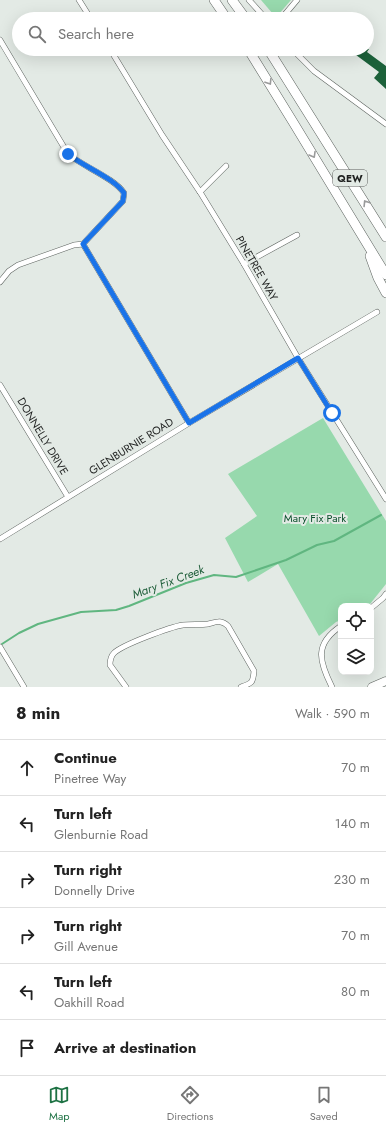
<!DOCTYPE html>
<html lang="en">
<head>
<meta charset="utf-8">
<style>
	body { margin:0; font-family:Jost,sans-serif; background:#f2f2f2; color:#222 }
	.controls { position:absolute; right:12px; bottom:12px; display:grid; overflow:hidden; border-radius:8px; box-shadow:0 4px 16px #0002 }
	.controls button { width:36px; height:36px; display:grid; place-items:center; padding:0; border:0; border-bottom:1px solid #e0e0e0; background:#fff; color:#222; font:20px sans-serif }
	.stop { position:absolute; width:12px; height:12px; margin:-9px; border:3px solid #1a73e8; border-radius:50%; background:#fff }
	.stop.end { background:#1a73e8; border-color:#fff; box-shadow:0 1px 4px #0008 }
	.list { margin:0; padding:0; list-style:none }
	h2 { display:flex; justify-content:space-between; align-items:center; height:52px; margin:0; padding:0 16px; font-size:17px }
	h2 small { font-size:13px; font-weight:400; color:#767676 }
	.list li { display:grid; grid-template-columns:26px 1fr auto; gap:12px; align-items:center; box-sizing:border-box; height:56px; padding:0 16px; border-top:1px solid #e0e0e0 }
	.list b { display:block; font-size:15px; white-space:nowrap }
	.list p { margin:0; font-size:13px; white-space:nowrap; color:#767676 }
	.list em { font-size:13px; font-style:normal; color:#767676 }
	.icon { flex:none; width:22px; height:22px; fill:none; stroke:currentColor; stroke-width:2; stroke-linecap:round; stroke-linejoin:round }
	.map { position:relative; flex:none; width:386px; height:687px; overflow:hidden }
	.search { position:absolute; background:#fff; box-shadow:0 4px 16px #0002; left:12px; right:12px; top:12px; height:44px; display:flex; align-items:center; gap:10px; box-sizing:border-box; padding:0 14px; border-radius:22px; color:#767676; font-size:15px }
	.sheet { height:388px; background:#fff }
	nav { display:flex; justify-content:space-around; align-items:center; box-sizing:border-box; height:56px; border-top:1px solid #e0e0e0; background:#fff; font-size:11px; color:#767676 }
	nav a { display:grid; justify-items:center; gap:2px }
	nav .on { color:#1e7244 }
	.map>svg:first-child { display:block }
	.green { fill:#97d9ad }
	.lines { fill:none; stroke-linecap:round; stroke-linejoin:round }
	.stream { stroke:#60b680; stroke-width:2 }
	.building { fill:#1c613a }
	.street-casing { stroke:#5e6460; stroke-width:6 }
	.primary-casing { stroke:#5e6460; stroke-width:9 }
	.highway-casing { stroke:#5e6460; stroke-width:10 }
	.street { stroke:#fff; stroke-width:5 }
	.primary { stroke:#fff; stroke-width:8 }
	.highway { stroke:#fff; stroke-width:9 }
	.oneway { stroke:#9a9b9b }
	.route { stroke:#1a73e8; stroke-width:5 }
	.labels { text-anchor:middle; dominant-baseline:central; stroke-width:4; stroke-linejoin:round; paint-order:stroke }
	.shield { fill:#e3eae5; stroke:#5a5d5b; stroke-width:1 }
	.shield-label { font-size:10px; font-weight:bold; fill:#1f2120 }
	.street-label { font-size:11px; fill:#1f2120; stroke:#e3eae5 }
	.park-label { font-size:11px; fill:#0c502d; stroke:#e3eae5 }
	.water-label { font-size:12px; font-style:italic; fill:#21603c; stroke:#e3eae5 }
</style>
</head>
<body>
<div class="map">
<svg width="386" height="687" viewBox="0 0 386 687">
	<rect width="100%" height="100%" fill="#e3eae5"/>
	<g class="green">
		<polygon points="261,0 291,0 279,14 273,14"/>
		<polygon points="323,418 386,521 386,584 370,604 366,606 341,606 341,620 336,622 319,636 278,564 248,582 225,538 257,516 228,474"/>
	</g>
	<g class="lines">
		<polyline class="stream" points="2,644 19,633 38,624 81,612 116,610 129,606 186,583 214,575 236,577 286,560 317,545 334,541 381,515"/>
	</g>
	<polygon class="building" points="361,49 369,49 367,52 386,66 386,89 374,78 379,72 356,55"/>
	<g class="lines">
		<g class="street-casing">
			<g id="street">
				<polyline points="79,0 91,19"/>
				<polyline points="249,0 266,19"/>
				<polyline points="281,19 297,0"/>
				<path d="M0,40L68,154C84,167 114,178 124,193L123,201L83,244"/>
				<polyline points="110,49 162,135 200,192 244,264 298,358 386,499"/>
				<polyline points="292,49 314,71 386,124"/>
				<polyline points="200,192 226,166"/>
				<polyline points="244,264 297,235"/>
				<polyline points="0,282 9,271 18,265 74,245 83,244 189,423"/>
				<polyline points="0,385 68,497"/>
				<polyline points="0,539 189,423 377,312"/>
				<polyline points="371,608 383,598 386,594"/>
				<polyline points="0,647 24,687"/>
				<path d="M126,687L110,665C110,661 111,656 114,653C122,645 170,627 183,625C191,624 200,625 208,624C216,622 221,619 228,626L254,671C253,683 252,683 241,687"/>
				<path d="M332,687C319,661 314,644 341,626"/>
			</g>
		</g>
		<g class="primary-casing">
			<polyline id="primary" points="372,687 386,681"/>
		</g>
		<g class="highway-casing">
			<g id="highway">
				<polyline points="214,0 227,19"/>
				<polyline points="232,0 246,19"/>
				<polyline points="248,49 293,122 386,275"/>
				<polyline points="268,49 386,237"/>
				<polyline points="370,256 378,278 386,293"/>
			</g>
		</g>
		<use href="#street" class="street"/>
		<use href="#primary" class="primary"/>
		<use href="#highway" class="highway"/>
	</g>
	<defs><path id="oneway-chevron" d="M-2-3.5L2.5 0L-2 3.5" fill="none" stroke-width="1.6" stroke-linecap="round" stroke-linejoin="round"/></defs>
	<g class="oneway">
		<use href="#oneway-chevron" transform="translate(269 82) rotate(58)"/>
		<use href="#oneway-chevron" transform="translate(313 155) rotate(60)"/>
		<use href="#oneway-chevron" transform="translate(366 203) rotate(-122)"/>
	</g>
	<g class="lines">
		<path class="route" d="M68,154C84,167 114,178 124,193L123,201L83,244L189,423L298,358L332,413"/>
	</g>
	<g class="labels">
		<rect class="shield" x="333" y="170" width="34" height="16" rx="3"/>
		<g class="shield-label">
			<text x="350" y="178">QEW</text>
		</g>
		<g class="street-label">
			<text transform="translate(257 268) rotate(60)">PINETREE WAY</text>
			<text transform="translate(43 436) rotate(59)">DONNELLY DRIVE</text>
			<text transform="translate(131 446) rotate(-32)">GLENBURNIE ROAD</text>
		</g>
		<g class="park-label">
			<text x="315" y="518">Mary Fix Park</text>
		</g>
		<g class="water-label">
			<text transform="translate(168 582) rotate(-20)">Mary Fix Creek</text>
		</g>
	</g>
</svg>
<div class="controls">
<button><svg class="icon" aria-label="locate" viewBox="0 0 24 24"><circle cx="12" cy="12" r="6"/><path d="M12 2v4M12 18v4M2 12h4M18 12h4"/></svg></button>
<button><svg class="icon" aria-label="layers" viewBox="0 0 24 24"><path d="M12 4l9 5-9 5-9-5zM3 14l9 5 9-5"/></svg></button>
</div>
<div class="stop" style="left:332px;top:413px"></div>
<div class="stop end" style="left:68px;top:154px"></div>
<div class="search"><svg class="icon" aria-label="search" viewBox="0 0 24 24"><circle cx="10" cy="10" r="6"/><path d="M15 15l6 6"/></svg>Search here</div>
</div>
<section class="sheet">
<h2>8 min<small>Walk · 590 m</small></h2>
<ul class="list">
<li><svg class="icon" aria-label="ahead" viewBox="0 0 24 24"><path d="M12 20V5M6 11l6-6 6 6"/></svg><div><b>Continue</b><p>Pinetree Way</p></div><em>70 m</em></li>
<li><svg class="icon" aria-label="left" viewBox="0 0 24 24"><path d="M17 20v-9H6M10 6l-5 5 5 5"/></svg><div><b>Turn left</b><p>Glenburnie Road</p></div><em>140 m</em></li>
<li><svg class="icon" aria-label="right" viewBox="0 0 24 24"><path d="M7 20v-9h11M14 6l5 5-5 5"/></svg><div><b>Turn right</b><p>Donnelly Drive</p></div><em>230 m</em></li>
<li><svg class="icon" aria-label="right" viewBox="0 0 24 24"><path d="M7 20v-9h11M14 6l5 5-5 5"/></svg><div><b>Turn right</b><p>Gill Avenue</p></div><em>70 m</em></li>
<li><svg class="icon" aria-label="left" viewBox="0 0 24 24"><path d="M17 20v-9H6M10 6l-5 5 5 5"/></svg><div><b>Turn left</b><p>Oakhill Road</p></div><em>80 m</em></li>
<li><svg class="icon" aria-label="arrive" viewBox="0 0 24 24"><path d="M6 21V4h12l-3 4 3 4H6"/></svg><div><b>Arrive at destination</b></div></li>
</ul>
</section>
<nav>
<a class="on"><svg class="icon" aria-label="map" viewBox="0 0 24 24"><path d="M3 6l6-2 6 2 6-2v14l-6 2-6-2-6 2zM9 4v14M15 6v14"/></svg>Map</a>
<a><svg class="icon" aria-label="directions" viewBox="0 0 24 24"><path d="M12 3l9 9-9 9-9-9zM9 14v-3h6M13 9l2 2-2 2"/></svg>Directions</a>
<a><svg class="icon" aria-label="saved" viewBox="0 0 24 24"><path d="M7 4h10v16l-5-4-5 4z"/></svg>Saved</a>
</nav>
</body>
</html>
